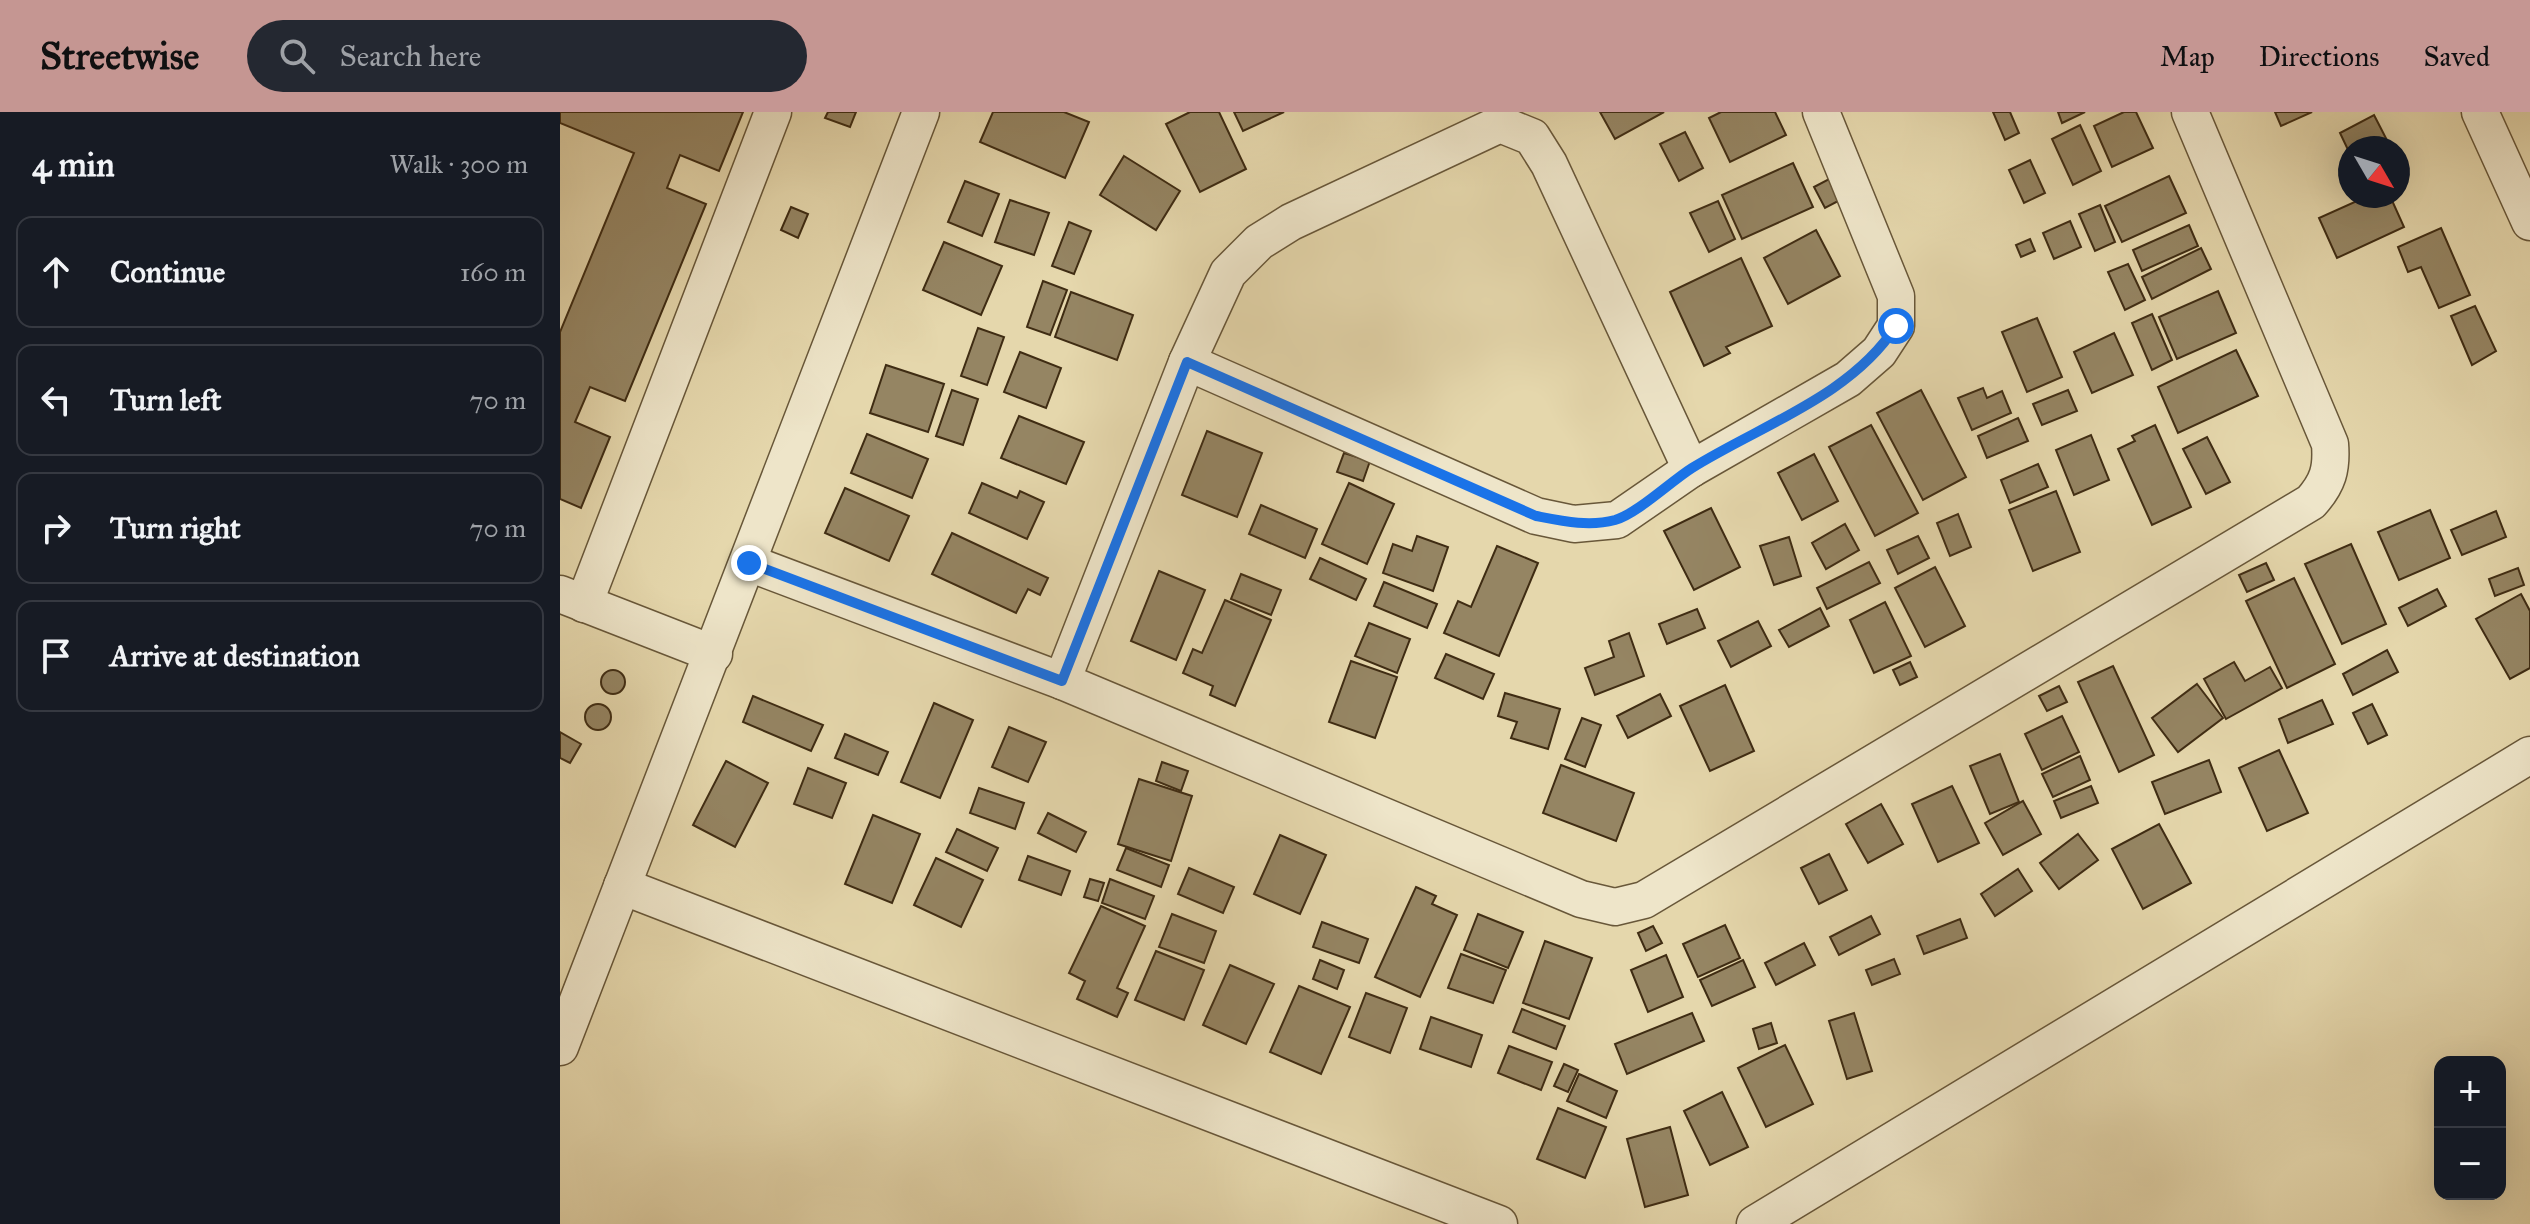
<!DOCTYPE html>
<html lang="en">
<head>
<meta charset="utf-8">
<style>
	body { margin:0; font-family:"IM FELL Great Primer",serif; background:#242831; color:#f1f3f6 }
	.controls { position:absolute; right:24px; bottom:24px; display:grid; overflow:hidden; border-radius:16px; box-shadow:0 8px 32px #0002 }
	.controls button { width:72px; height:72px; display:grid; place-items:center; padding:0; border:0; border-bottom:2px solid #363941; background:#171b24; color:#f1f3f6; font:40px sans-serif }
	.compass { position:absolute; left:1778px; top:24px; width:72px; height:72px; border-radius:50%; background:#171b24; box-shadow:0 8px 32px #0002; rotate:129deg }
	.stop { position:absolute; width:24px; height:24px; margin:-18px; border:6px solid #1a73e8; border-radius:50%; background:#fff }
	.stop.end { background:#1a73e8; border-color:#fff; box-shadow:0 2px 8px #0008 }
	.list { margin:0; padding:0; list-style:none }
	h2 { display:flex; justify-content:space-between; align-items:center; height:104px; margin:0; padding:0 32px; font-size:34px }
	h2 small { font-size:26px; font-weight:400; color:#9ea1a6 }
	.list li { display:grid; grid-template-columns:52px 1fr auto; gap:24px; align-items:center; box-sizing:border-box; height:112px; margin:0 16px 16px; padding:0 16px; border:2px solid #363941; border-radius:16px }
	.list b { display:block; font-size:30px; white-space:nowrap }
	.list em { font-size:26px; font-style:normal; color:#9ea1a6 }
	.icon { flex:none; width:44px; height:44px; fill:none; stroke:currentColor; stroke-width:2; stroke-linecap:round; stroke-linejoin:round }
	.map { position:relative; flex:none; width:1970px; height:1112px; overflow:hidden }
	header { display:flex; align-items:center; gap:48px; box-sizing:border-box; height:112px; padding:0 40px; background:#c59692; color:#111 }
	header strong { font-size:38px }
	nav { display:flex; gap:44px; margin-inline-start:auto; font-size:28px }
	.search { width:560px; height:72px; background:#242831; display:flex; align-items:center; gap:20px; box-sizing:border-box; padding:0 28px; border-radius:44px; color:#9ea1a6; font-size:30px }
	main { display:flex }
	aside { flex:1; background:#171b24 }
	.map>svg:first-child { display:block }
	.building { fill:#958563; stroke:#3f2c13; stroke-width:2 }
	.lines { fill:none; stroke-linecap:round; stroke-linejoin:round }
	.minor-casing { stroke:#685739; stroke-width:39 }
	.minor { stroke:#eee5c9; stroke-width:36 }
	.route { stroke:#1a73e8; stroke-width:10 }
</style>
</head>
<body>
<header>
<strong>Streetwise</strong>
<div class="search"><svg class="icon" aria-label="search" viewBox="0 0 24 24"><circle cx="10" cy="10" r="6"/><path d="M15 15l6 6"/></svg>Search here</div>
<nav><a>Map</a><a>Directions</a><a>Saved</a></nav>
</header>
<main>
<aside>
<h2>4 min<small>Walk · 300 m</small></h2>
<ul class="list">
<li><svg class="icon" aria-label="ahead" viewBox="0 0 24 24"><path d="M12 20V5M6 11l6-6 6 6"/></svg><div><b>Continue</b></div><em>160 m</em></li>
<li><svg class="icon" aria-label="left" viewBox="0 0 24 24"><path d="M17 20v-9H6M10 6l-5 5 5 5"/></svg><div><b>Turn left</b></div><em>70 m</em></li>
<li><svg class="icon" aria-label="right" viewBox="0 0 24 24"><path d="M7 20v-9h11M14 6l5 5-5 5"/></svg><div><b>Turn right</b></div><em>70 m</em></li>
<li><svg class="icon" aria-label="arrive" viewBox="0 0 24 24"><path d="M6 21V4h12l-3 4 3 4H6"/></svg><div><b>Arrive at destination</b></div></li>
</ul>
</aside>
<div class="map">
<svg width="1970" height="1112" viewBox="0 0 1970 1112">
	<rect width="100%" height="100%" fill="#e5d7ac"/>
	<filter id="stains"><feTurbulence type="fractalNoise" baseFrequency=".0025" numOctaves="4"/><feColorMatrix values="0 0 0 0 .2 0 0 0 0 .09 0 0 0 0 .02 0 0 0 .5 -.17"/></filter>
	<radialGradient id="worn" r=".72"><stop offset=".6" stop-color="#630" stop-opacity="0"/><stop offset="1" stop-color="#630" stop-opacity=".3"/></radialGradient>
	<g class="building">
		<polygon points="0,0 183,0 159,59 120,43 107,76 146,92 65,289 30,275 15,310 50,325 21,396 0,387 0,220 74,41 0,11"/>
		<polygon points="268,0 296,0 290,15 265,6"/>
		<polygon points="433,0 504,0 529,10 505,66 420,30"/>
		<polygon points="630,0 659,0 686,57 640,80 606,12"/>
		<polygon points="674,0 724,0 683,19"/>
		<polygon points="1040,0 1104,0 1055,27"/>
		<polygon points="1161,0 1215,0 1226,23 1170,50 1149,6"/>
		<polygon points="1433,0 1450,0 1459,21 1445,28"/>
		<polygon points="1498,0 1525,0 1502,11"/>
		<polygon points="1564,0 1576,0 1593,36 1552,55 1534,14"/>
		<polygon points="1715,0 1752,0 1721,14"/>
		<polygon points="1814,3 1831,36 1790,36 1790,42 1780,21"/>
		<polygon points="1520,13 1541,59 1513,73 1492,27"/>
		<polygon points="1125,20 1143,56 1119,69 1100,32"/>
		<polygon points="564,44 620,79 596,118 540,83"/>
		<polygon points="1470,48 1485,81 1464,91 1449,58"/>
		<polygon points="1233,51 1253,95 1182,127 1162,83"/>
		<polygon points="1609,64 1626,101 1562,130 1545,94"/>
		<polygon points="1271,66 1282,87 1265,96 1254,75"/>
		<polygon points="405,69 439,82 422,124 388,110"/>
		<polygon points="1808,84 1830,84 1844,115 1777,146 1759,106"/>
		<polygon points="450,88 489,101 474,143 435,130"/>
		<polygon points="1158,89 1175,127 1149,140 1130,101"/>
		<polygon points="1540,93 1555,130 1535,139 1519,102"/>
		<polygon points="231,95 248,102 238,126 221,118"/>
		<polygon points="1510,109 1521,135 1494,147 1483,121"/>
		<polygon points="509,110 531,119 514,162 492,154"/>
		<polygon points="1629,113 1638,134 1582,159 1573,138"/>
		<polygon points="1881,116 1910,183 1879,196 1861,155 1848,160 1838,135"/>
		<polygon points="1256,118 1280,164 1228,192 1204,146"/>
		<polygon points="1470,127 1475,139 1461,145 1456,133"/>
		<polygon points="384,130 442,154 421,203 363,178"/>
		<polygon points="1641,136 1651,157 1592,187 1582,165"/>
		<polygon points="1181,146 1212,214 1166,235 1170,241 1144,254 1110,180"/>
		<polygon points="1568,152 1585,188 1565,198 1548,160"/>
		<polygon points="483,169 507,178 490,223 467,215"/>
		<polygon points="1658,179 1676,221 1617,247 1599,205"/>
		<polygon points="511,180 573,203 557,248 495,225"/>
		<polygon points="1915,194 1936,239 1912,253 1891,204"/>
		<polygon points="1592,202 1612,248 1592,258 1572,211"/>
		<polygon points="1477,206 1502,265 1467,280 1442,220"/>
		<polygon points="418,216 444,225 427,273 401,264"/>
		<polygon points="1554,221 1573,263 1532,281 1514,240"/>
		<polygon points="1676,238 1698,284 1618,321 1598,275"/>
		<polygon points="460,240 501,256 486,296 444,280"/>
		<polygon points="326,253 384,272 368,320 310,301"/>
		<polygon points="1423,276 1427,286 1442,279 1451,301 1412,318 1398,286"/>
		<polygon points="392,278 418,287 403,333 376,324"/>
		<polygon points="1361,278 1406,365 1363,388 1317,301"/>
		<polygon points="1508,278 1517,299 1482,313 1473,292"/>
		<polygon points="459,304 524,330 506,372 441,346"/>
		<polygon points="1458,306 1468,329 1427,346 1418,324"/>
		<polygon points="1311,313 1358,401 1315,424 1269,335"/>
		<polygon points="1595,313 1631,395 1592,413 1558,337 1575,329 1572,324"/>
		<polygon points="647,319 702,341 677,405 622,383"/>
		<polygon points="307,322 368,347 352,386 291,361"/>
		<polygon points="1531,323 1549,368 1514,383 1496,338"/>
		<polygon points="1647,325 1670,370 1646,382 1623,337"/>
		<polygon points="784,341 810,349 803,369 777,360"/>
		<polygon points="1254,342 1278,389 1242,408 1218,361"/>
		<polygon points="1478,352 1488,375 1450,391 1441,368"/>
		<polygon points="422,371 457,386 460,379 484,390 467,427 409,401"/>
		<polygon points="789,371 834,392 807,452 762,432"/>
		<polygon points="285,376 349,404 329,449 265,421"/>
		<polygon points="1496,379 1520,440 1473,459 1449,398"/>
		<polygon points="701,393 757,417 745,446 689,422"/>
		<polygon points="1151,396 1180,455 1134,478 1104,419"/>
		<polygon points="1870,398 1890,446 1839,468 1818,420"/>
		<polygon points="1936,399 1946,425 1902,443 1891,418"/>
		<polygon points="1398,402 1411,435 1390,444 1377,411"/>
		<polygon points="1285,412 1299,438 1266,457 1252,431"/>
		<polygon points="392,421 488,466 480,483 468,477 456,501 372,462"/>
		<polygon points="857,424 888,435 873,479 823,461 833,432 852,439"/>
		<polygon points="1358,424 1369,446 1338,462 1327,438"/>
		<polygon points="1229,425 1241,464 1214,473 1200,434"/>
		<polygon points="1791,432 1826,512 1782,532 1745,452"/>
		<polygon points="937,434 978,451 939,544 884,521 898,489 911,495"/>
		<polygon points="760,446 806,467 796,488 750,467"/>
		<polygon points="1309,450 1320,471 1267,497 1257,476"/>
		<polygon points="1706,451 1714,468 1687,480 1679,463"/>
		<polygon points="1375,455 1405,514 1365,535 1335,476"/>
		<polygon points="1958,456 1964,473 1935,484 1929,467"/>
		<polygon points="599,459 645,478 616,548 571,529"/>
		<polygon points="681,462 721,478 711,503 671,487"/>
		<polygon points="1734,466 1775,552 1727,576 1686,489"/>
		<polygon points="824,470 877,492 867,516 814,494"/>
		<polygon points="1877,477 1886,494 1848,514 1839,496"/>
		<polygon points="1961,482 1970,499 1970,556 1950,567 1916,507"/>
		<polygon points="665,488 711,508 675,594 650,583 653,574 623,561 633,537 642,541"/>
		<polygon points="1325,490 1351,544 1314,561 1290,508"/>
		<polygon points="1260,496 1269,514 1229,535 1219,518"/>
		<polygon points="1137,497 1145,516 1107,532 1099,512"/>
		<polygon points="1198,509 1211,534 1171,555 1158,529"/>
		<polygon points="809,511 850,527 837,561 795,544"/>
		<polygon points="1069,521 1084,564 1035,583 1025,556 1054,545 1049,529"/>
		<polygon points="1827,538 1838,560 1793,583 1783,562"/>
		<polygon points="886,542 934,562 923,587 875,566"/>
		<polygon points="791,549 837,565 815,626 769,610"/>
		<polygon points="1350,550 1357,565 1340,573 1333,558"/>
		<polygon points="1674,550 1685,569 1710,555 1722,576 1666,607 1644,567"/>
		<polygon points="1553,554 1594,643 1559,660 1518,570"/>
		<circle cx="53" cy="570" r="12"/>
		<polygon points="1637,572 1663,606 1618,640 1592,606"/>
		<polygon points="1165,573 1194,639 1150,659 1120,594"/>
		<polygon points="1499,574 1507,590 1487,599 1479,584"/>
		<polygon points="945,581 1000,597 988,637 951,626 957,610 938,604"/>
		<polygon points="1100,582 1111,604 1068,626 1057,604"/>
		<polygon points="193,584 263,613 251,639 183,610"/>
		<polygon points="1762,588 1773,612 1728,631 1719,607"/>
		<polygon points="374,591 413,608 380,686 341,670"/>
		<circle cx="38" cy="605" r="13"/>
		<polygon points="1812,592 1827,623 1808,632 1793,601"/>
		<polygon points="1502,604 1519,640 1482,658 1465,622"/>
		<polygon points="1022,606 1041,613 1025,655 1005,647"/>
		<polygon points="449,615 486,630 468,670 432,655"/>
		<polygon points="0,620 21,632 10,651 0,646"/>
		<polygon points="285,622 328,640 318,663 275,646"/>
		<polygon points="1719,638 1748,701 1707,719 1679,656"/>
		<polygon points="1440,642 1459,690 1430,702 1410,654"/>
		<polygon points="1520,644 1530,668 1493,685 1482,662"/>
		<polygon points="1649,648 1661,680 1605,702 1592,670"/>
		<polygon points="166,649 208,671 175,735 133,713"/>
		<polygon points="602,650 628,659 621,679 596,669"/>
		<polygon points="1001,653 1074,681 1056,729 983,701"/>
		<polygon points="248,656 286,671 272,706 234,692"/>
		<polygon points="579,667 632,684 611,749 558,732"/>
		<polygon points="1392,674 1419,731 1378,750 1352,692"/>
		<polygon points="1531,674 1538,691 1501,706 1494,689"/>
		<polygon points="419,676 464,691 455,717 410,701"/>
		<polygon points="1463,689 1481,722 1443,743 1425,711"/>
		<polygon points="1321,692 1343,732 1308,751 1286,712"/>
		<polygon points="488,701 526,720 516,740 478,721"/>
		<polygon points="313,703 360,722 332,791 285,772"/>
		<polygon points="1599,712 1631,771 1583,797 1552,737"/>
		<polygon points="397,717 438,736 427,759 386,740"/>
		<polygon points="1518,722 1538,748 1499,777 1480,751"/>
		<polygon points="720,723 766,743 740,802 694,782"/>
		<polygon points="566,736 609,753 601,775 557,758"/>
		<polygon points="1269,742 1287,778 1259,792 1241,756"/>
		<polygon points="468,744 510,759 501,783 459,768"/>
		<polygon points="376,746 423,768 401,815 354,793"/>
		<polygon points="629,756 674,775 663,801 618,782"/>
		<polygon points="1458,757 1472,779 1435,804 1421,782"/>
		<polygon points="530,767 544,771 538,789 524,785"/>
		<polygon points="550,767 594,784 585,807 542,791"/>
		<polygon points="856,775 876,784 872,792 897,803 860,885 815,865"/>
		<polygon points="541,794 585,814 557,876 568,881 557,905 517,887 525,869 509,861"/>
		<polygon points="612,802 656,819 644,851 599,835"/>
		<polygon points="918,802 963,820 948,856 904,838"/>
		<polygon points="1311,804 1320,822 1279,843 1270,825"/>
		<polygon points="1400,807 1407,826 1364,842 1357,824"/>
		<polygon points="762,810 808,827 799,851 753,835"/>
		<polygon points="1165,813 1180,846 1138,865 1123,832"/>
		<polygon points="1093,814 1102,831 1086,839 1078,821"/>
		<polygon points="985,829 1032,846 1009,907 963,891"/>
		<polygon points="1244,831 1255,853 1216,873 1205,851"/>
		<polygon points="596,839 644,858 624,908 575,888"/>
		<polygon points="901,842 946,858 933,891 888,876"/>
		<polygon points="1106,843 1123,885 1088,900 1071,858"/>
		<polygon points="1334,847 1340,862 1312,873 1306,858"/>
		<polygon points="760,848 784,858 777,877 753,867"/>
		<polygon points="1183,848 1195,875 1152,894 1140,868"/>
		<polygon points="670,853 714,872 686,932 643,913"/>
		<polygon points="739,874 790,895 761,962 710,940"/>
		<polygon points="806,881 847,896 830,941 789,925"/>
		<polygon points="962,897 1005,914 996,937 953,920"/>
		<polygon points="1132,901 1144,929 1067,962 1055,932"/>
		<polygon points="1294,901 1312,959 1287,967 1269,909"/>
		<polygon points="871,905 922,923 911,955 860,937"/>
		<polygon points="1211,911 1217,931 1199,937 1193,917"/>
		<polygon points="1225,933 1253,992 1206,1015 1178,956"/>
		<polygon points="949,934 992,950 981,978 938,961"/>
		<polygon points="1004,952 1018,958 1008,980 994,974"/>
		<polygon points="1019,962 1057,979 1046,1006 1007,989"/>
		<polygon points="1162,980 1188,1035 1150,1053 1124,999"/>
		<polygon points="998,996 1046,1015 1025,1066 977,1047"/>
		<polygon points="1110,1015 1128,1083 1085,1095 1067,1027"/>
	</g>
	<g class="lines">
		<g class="minor-casing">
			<g id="minor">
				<polyline points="1920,0 1970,110"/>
				<polyline points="627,250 976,404 1014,412 1057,408 1131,357 1288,267 1319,240 1336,214 1336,184 1261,0"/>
				<path d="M189,451L502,569L1021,787L1055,795L1084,788L1751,390C1768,371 1772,357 1770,332L1630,0"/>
				<polyline points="0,482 154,542"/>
				<polyline points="24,492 213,0"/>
				<polyline points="502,569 627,250 668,161 699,130 731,110 940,12 972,25 989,52 1131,357"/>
				<polyline points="62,774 939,1112"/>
				<polyline points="0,935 361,0"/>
				<polyline points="1195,1112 1970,643"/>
			</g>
		</g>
		<use href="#minor" class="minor"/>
	</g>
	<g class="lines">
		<path class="route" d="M189,451L502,569L627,250L976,404C1002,409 1029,415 1055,408C1078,401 1110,370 1132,356C1201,313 1291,284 1336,214"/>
	</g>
	<rect width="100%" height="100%" filter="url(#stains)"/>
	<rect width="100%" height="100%" fill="url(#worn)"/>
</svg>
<div class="controls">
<button>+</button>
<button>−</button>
</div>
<svg class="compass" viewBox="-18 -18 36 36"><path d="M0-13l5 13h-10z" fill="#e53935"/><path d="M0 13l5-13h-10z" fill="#9ea1a6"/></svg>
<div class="stop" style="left:1336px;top:214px"></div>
<div class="stop end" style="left:189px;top:451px"></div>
</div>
</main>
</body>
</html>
